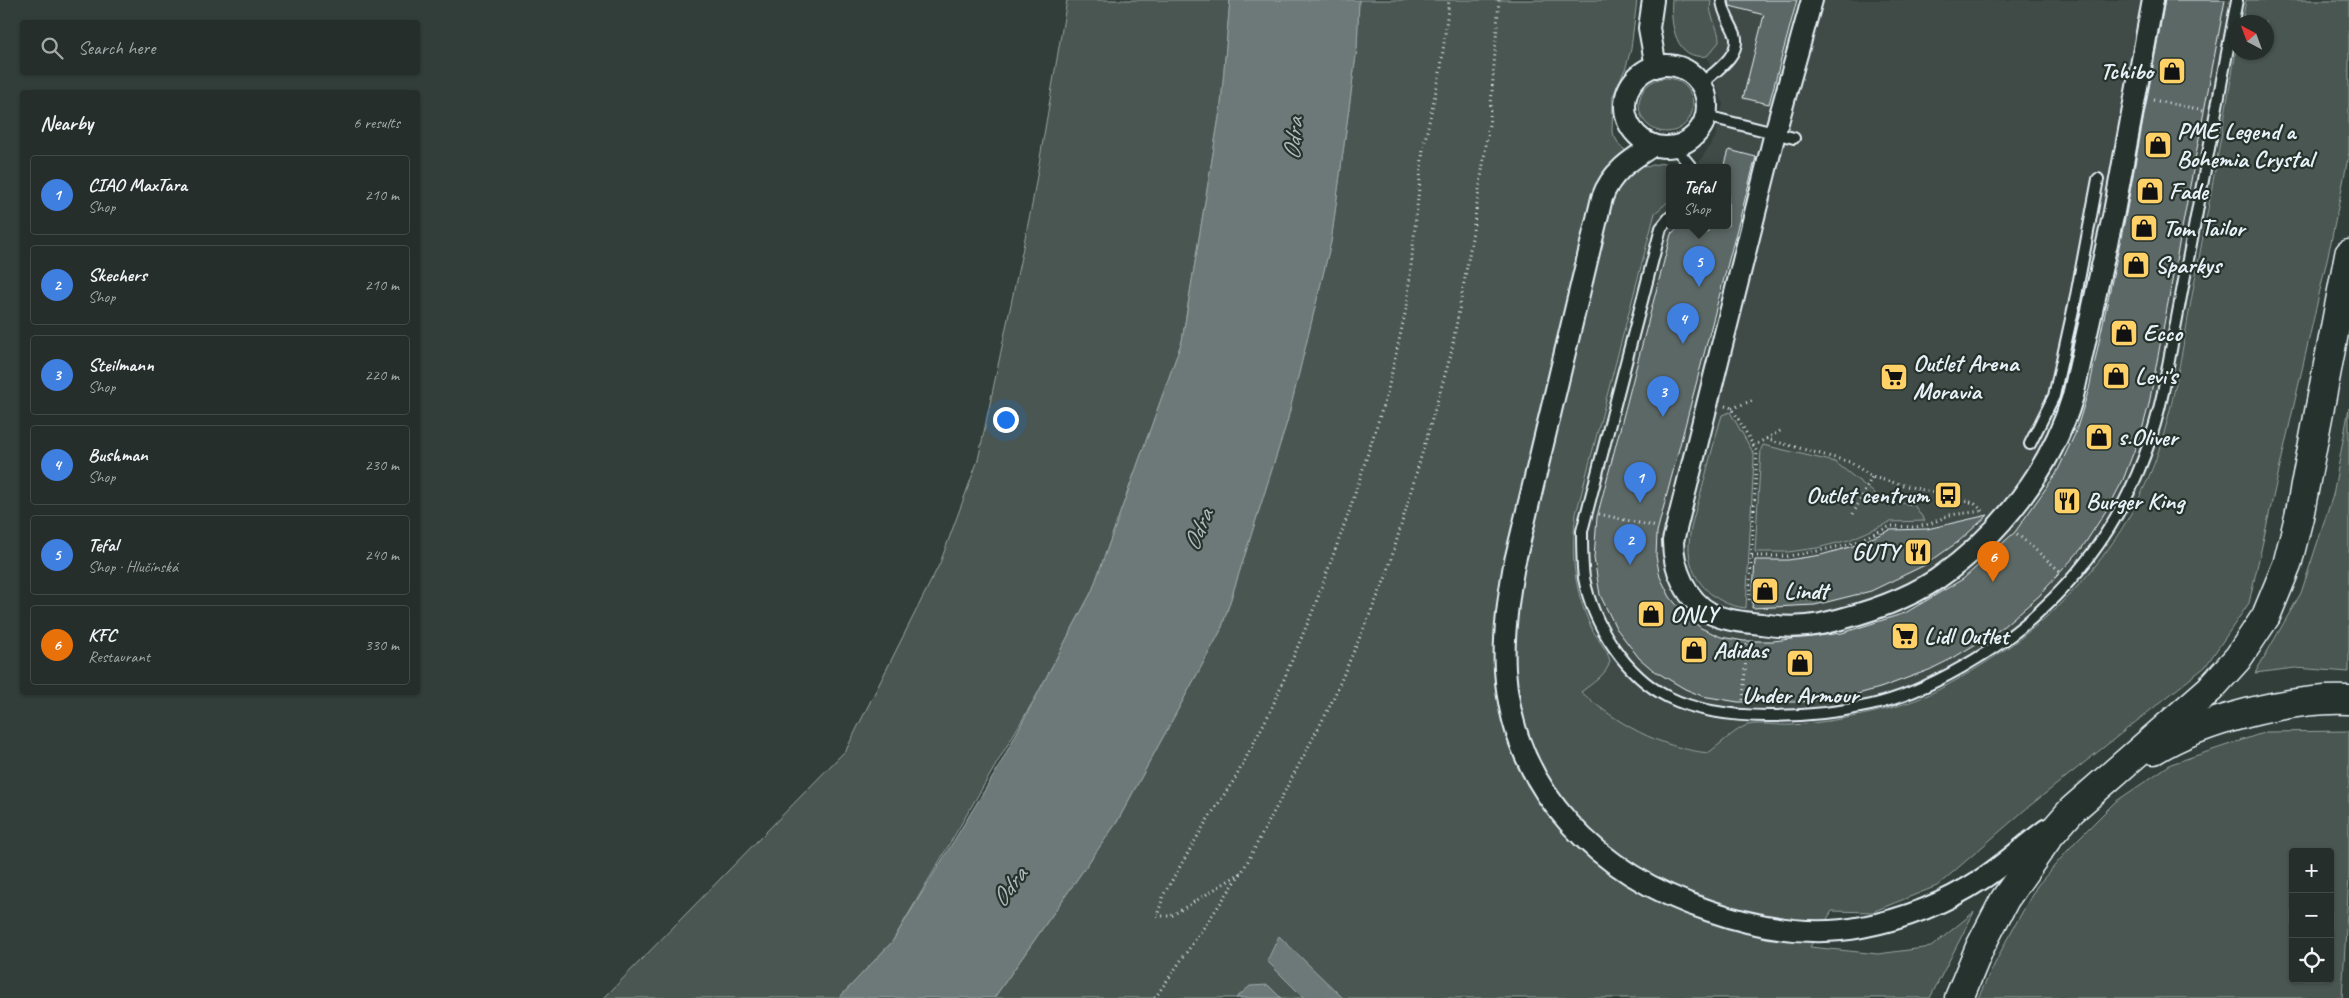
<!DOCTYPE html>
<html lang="en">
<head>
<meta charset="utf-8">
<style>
	body { margin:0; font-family:Caveat,sans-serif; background:#2e3633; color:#f1f3f6 }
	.controls { position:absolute; right:15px; bottom:15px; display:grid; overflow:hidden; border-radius:5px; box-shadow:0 1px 4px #0004 }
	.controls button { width:45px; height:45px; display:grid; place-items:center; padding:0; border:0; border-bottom:1px solid #424a47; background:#262e2b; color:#f1f3f6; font:25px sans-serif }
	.compass { position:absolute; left:2229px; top:15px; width:45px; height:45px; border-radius:50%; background:#262e2b; box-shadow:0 1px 4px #0004; rotate:319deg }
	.you { position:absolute; left:1005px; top:419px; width:18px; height:18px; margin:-12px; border:4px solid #fff; border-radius:50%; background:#1a73e8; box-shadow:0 0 0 8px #1a73e833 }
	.badge { display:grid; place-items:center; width:32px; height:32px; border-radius:50%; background:#95b2f1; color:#fff; font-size:16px; font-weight:700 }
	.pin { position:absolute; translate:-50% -41px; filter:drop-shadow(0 1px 2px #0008) }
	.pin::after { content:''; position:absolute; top:26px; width:18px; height:15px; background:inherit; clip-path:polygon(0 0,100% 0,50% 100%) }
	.popup { position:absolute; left:1666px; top:164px; width:65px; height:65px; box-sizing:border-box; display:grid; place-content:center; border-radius:5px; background:#262e2b; filter:drop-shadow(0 1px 4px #0005); font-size:16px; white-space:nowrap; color:#a4a8a9 }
	.popup b { font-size:19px; color:#f1f3f6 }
	.popup::after { content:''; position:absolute; left:50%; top:100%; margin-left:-10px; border:10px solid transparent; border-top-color:#262e2b }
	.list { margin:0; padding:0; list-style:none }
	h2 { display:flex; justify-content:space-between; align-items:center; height:65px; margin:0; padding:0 20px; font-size:21px }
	h2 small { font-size:16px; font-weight:400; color:#a4a8a9 }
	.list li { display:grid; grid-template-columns:32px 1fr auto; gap:15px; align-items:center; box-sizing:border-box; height:80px; margin:0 10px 10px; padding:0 10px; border:1px solid #424a47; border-radius:5px }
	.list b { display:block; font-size:19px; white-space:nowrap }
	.list p { margin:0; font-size:16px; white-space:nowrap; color:#a4a8a9 }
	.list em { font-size:16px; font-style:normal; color:#a4a8a9 }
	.icon { flex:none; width:28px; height:28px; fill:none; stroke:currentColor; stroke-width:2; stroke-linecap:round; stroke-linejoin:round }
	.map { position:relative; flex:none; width:2349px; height:998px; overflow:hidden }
	.search { position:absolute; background:#262e2b; box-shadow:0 1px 4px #0004; left:20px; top:20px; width:400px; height:55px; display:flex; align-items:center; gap:12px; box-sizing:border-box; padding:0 18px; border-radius:5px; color:#a4a8a9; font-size:19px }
	.panel { position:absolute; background:#262e2b; box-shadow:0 1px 4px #0004; left:20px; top:90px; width:400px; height:605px; border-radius:5px }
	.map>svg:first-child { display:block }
	.built { fill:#3f4b46 }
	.green { fill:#495651; stroke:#98a4a4; fill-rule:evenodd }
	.water { fill:#6d7978; stroke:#9ea9ab }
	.building { fill:#5c6865; stroke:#e8f1f8 }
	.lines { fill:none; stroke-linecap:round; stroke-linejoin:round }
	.lane-casing { stroke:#e8f1f8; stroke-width:14 }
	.street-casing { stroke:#e8f1f8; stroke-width:24 }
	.highway-casing { stroke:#e8f1f8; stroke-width:31 }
	.path { stroke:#e8f1f8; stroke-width:3; stroke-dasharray:1 4; stroke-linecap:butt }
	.lane { stroke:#26332d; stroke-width:10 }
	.street { stroke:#26332d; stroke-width:20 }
	.highway { stroke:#26332d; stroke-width:28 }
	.labels { text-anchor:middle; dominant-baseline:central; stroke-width:4.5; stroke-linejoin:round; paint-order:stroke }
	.poi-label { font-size:24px; font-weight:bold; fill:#e8f1f8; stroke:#26332d; text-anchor:start }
	.water-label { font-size:25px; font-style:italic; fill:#b1bbbe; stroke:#26332d }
</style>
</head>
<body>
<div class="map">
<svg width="2349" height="998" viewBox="0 0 2349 998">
	<rect width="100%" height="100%" fill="#323e39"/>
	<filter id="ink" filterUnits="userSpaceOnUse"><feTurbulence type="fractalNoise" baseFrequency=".02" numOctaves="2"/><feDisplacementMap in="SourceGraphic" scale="10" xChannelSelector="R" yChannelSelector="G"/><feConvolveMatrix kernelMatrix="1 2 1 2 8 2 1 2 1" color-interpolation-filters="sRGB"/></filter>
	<g filter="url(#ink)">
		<polygon class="built" points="1711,0 2246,0 2242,22 2236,22 2236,51 2180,358 2162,441 2143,487 2104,555 2078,587 2035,629 1976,670 1928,695 1873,712 1823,721 1791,725 1747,725 1708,753 1667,744 1625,726 1580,692 1601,676 1608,655 1593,631 1581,605 1572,562 1576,514 1655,213 1670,200 1670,226 1728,226 1728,168 1695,168 1715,138 1723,104 1707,56 1719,42 1719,33 1712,17"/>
		<g class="green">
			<polygon points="1067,0 1230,0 1221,105 1182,341 1092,591 1038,693 892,942 839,998 604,998 846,750 940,563 978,460 1032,205"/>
			<path d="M1359,0H1637L1631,49L1626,67L1613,96L1612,132L1620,146L1647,167C1657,163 1670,161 1679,168H1670V200L1655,213L1576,514C1570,555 1574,590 1591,627C1597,639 1607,649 1610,661C1607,675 1591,684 1581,692C1618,724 1658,747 1708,753C1717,747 1738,727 1748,725C1761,722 1778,726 1792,725C1833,722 1895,711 1932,693C2038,640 2127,557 2162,440C2176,392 2184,340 2193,290C2208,211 2222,131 2236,51L2266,52V22H2242L2246,0H2349V153L2331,242L2249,603L2205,667L2027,808L1937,886L1872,912L1832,911L1810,947L1878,954L1931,947L1974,912L1930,998H994L1117,822L1221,630L1287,422L1331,242L1357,48Z"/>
			<path d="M1672,0H1711C1707,16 1720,27 1719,42L1707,56C1675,61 1670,23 1672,0Z"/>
			<circle cx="1666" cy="105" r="27"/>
			<polygon points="2349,408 2349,672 2295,668 2255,673 2301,593 2333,495"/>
			<path d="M1730,412L1754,454V459L1746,608C1713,605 1687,578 1689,544C1690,524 1698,504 1703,485C1709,462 1715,438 1722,415Z"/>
			<polygon points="1763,445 1835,462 1878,496 1893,502 1914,505 1925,521 1890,522 1849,540 1817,548 1788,552 1755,552 1761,449"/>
			<path d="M2349,731V876L2342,998H1978L2006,941L2037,886L2076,841L2115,802L2171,764L2266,732ZM2293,852H2330V979H2293Z"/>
		</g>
		<g class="water">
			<polygon points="1230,0 1359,0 1357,48 1331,242 1287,422 1221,630 1117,822 994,998 839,998 892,942 997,770 1092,591 1182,341 1221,105"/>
			<polygon points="1279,936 1343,998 1304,998 1267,961"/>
			<polygon points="1268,985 1281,998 1236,998 1250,986"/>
		</g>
		<g class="building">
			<polygon points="1729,0 1797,0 1769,104 1743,98 1764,15 1730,6"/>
			<polygon points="2165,0 2225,0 2149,404 2142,430 2123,480 2111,503 2082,548 2039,596 1999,630 1953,658 1929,670 1880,688 1854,695 1801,702 1738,702 1702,696 1685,689 1653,670 1639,658 1616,628 1600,595 1594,558 1597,517 1671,234 1680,226 1707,233 1709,226 1728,226 1728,168 1724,168 1729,150 1756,157 1657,532 1656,556 1660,577 1670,597 1684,614 1701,628 1721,637 1744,641 1773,641 1842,633 1905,613 1963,579 2015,532 2056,474 2075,434 2089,389 2126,214"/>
			<polygon points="1988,515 1958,542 1925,565 1871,591 1815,605 1752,608 1755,560 1788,560 1821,555 1853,546 1890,530 1927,529"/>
		</g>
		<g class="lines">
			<g class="lane-casing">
				<g id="lane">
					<path d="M1701,84C1714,72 1742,55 1735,34C1730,22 1723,13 1722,0"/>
					<polyline points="1706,116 1794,138"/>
					<polyline points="1674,146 1692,168"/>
					<path d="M1670,217L1661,228L1582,531C1582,547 1582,563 1584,578C1593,625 1626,676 1668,697C1722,724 1814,718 1871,705C1926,693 2002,648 2042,609C2106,550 2145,476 2163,392L2237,0"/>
					<polyline points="2030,444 2054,396 2075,301 2098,179"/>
				</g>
			</g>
			<g class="street-casing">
				<g id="street">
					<polyline points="1653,0 1649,28 1656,67"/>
					<path d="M1812,0L1775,133L1673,541C1673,568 1686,601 1712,614C1727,621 1745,622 1761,624C1780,627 1801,628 1821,624C1860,615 1904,601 1937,579C2000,535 2051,470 2073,396L2114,212L2153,0"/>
					<circle cx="1666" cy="106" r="41"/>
					<path d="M1654,145C1632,159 1611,172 1602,198L1514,565C1508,599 1503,635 1505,670C1513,792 1599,875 1710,911C1759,928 1811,937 1862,927C1904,919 1947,902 1982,879C2005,864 2025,845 2047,829"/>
				</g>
			</g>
			<g class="highway-casing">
				<g id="highway">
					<path d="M2154,750C2202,720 2293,697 2349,700"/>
					<polyline points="1959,998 1980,947 2005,899 2050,835 2072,810 2210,689 2238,658 2266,616 2287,565 2299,517 2349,254"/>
				</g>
			</g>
			<g class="path">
				<polyline points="2153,100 2203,110"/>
				<polyline points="1725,406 1732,408 1757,452 1749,603"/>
				<polyline points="1732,408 1754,400"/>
				<polyline points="1766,439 1850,462 1872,477 1974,503 1983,511"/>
				<polyline points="1753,446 1782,430"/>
				<polyline points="1599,514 1657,527"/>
				<polyline points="1853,514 1872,477"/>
				<polyline points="2017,534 2060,571"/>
				<polyline points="1752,556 1788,556 1818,551 1850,544 1891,526 1915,527 1930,524 1949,515 1984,511"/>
				<polyline points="1743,700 1747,642"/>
				<polyline points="1241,873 1171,916 1157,916 1164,894 1206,822 1236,777 1271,710 1314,608 1349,512 1387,394 1407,305 1423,149 1441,68 1449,0"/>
				<polyline points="1155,998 1242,872 1330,706 1386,577 1451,354 1471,244 1490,118 1499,0"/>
			</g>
			<use href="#lane" class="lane"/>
			<use href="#street" class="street"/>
			<use href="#highway" class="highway"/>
		</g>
	</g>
	<defs>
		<g id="shop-square" transform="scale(1.4375)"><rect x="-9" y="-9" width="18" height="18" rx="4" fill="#ffd166" stroke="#26332d"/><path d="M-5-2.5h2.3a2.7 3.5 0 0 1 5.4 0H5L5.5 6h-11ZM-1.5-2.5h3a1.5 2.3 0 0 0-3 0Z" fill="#111"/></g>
		<g id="supermarket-square" transform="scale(1.4375)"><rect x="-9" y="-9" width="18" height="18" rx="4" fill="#ffd166" stroke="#26332d"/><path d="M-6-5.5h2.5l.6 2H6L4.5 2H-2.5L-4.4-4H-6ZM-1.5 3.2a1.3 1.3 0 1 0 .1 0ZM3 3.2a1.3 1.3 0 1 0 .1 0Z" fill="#111"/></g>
		<g id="bus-square" transform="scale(1.4375)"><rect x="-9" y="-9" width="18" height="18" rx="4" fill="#ffd166" stroke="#26332d"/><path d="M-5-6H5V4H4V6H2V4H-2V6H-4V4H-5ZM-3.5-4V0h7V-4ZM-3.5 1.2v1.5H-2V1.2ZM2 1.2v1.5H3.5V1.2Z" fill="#111"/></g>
		<g id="restaurant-square" transform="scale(1.4375)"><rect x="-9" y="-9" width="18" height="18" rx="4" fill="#ffd166" stroke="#26332d"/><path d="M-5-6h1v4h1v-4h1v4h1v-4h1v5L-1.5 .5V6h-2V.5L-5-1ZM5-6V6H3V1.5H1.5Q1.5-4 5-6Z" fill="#111"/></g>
	</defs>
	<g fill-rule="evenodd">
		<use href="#shop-square" x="2172" y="71"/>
		<use href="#shop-square" x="2158" y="145"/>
		<use href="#shop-square" x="2150" y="191"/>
		<use href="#shop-square" x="2144" y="228"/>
		<use href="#shop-square" x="2136" y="265"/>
		<use href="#shop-square" x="2124" y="333"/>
		<use href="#shop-square" x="2116" y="376"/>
		<use href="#supermarket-square" x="1894" y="377"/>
		<use href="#shop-square" x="2099" y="437"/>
		<use href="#bus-square" x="1948" y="495"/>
		<use href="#restaurant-square" x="2067" y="501"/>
		<use href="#restaurant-square" x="1918" y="552"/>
		<use href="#shop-square" x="1765" y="591"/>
		<use href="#shop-square" x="1651" y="614"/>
		<use href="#supermarket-square" x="1905" y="636"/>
		<use href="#shop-square" x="1694" y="650"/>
		<use href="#shop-square" x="1800" y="663"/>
	</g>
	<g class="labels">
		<g class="poi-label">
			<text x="2153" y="71" text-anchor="end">Tchibo</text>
			<text x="2177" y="131">PME Legend a<tspan x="2177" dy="28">Bohemia Crystal</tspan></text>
			<text x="2169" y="191">Fade</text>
			<text x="2163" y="228">Tom Tailor</text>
			<text x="2155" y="265">Sparkys</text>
			<text x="2143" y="333">Ecco</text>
			<text x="1913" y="363">Outlet Arena<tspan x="1913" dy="28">Moravia</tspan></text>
			<text x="2135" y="376">Levi's</text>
			<text x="2118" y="437">s.Oliver</text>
			<text x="1929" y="495" text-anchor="end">Outlet centrum</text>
			<text x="2086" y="501">Burger King</text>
			<text x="1899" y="552" text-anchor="end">GUTY</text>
			<text x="1784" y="591">Lindt</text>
			<text x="1670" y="614">ONLY</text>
			<text x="1924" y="636">Lidl Outlet</text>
			<text x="1713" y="650">Adidas</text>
			<text x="1800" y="695" text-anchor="middle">Under Armour</text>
		</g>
		<g class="water-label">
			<text transform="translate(1293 139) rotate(-85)">Odra</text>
			<text transform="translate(1198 530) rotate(-67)">Odra</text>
			<text transform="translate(1009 887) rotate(-53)">Odra</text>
		</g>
	</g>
</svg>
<div class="controls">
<button>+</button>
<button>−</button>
<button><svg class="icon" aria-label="locate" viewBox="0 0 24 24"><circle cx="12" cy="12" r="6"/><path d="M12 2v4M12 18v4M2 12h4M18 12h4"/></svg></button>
</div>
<svg class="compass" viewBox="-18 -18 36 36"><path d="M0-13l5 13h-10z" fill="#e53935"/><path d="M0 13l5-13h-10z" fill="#a4a8a9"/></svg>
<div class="you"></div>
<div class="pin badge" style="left:1640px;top:503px;background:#3f7fe0">1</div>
<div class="pin badge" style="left:1630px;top:565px;background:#3f7fe0">2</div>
<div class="pin badge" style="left:1663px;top:417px;background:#3f7fe0">3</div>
<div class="pin badge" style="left:1683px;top:344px;background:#3f7fe0">4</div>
<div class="pin badge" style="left:1699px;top:287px;background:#3f7fe0">5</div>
<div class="popup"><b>Tefal</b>Shop</div>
<div class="pin badge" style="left:1993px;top:582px;background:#e8710a">6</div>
<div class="search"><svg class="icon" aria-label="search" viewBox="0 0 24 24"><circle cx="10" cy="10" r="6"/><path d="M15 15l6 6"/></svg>Search here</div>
<section class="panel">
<h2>Nearby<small>6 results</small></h2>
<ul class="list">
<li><span class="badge" style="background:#3f7fe0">1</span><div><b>CIAO MaxTara</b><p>Shop</p></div><em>210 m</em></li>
<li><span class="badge" style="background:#3f7fe0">2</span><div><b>Skechers</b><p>Shop</p></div><em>210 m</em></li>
<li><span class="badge" style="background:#3f7fe0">3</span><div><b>Steilmann</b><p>Shop</p></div><em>220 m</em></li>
<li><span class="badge" style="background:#3f7fe0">4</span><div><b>Bushman</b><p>Shop</p></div><em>230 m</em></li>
<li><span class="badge" style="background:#3f7fe0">5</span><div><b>Tefal</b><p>Shop · Hlučínská</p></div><em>240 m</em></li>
<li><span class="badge" style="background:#e8710a">6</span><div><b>KFC</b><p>Restaurant</p></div><em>330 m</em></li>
</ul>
</section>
</div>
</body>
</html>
